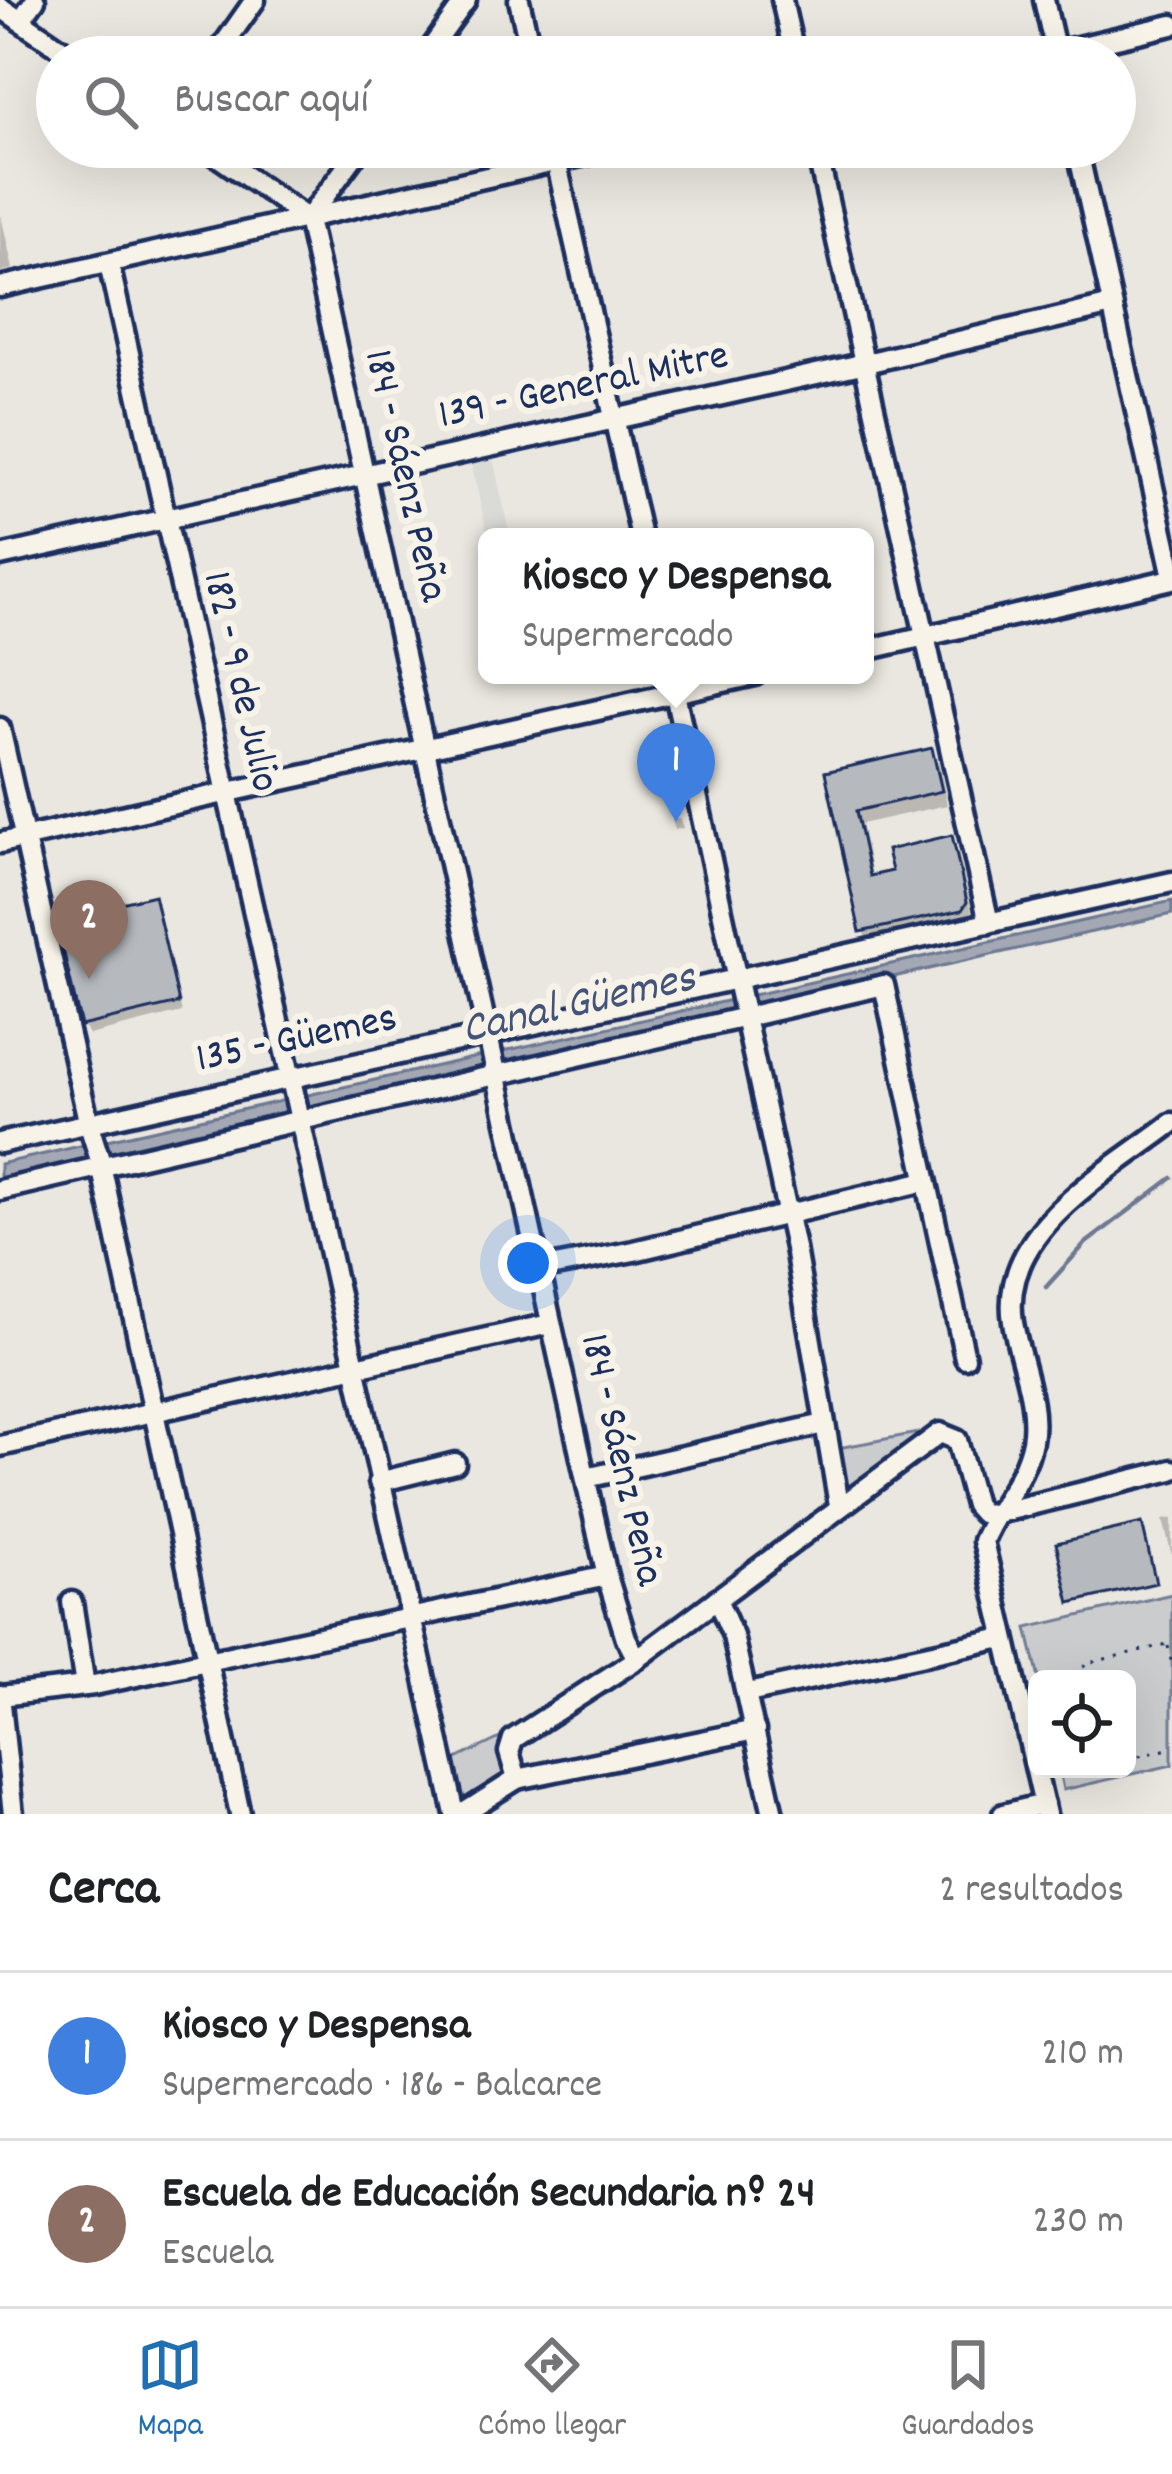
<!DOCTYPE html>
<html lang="es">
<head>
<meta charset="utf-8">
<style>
	body { margin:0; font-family:Dekko,sans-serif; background:#f2f2f2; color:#202124 }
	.controls { position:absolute; right:36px; bottom:36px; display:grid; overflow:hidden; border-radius:18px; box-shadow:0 12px 48px #0002 }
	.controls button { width:108px; height:108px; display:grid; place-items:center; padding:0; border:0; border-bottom:3px solid #e0e0e0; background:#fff; color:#202124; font:60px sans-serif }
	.you { position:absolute; left:528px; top:1263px; width:42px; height:42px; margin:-30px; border:9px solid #fff; border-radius:50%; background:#1a73e8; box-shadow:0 0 0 18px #1a73e833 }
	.badge { display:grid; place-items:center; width:78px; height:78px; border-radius:50%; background:#1f6fb2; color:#fff; font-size:39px; font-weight:700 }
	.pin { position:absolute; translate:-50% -99px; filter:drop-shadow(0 3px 6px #0008) }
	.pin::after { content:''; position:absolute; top:63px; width:42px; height:36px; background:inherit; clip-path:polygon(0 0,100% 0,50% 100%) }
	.popup { position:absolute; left:478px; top:528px; width:396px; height:156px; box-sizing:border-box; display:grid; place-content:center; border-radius:18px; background:#fff; filter:drop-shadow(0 3px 9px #0005); font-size:39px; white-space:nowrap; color:#757577 }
	.popup b { font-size:45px; color:#202124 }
	.popup::after { content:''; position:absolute; left:50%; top:100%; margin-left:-24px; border:24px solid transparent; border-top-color:#fff }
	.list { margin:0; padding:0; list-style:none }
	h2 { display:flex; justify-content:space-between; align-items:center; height:156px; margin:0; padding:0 48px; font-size:51px }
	h2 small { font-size:39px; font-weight:400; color:#757577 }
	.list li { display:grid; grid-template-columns:78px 1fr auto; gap:36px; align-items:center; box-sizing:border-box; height:168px; padding:0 48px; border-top:3px solid #e0e0e0 }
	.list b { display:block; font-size:45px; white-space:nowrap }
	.list p { margin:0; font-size:39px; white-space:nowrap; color:#757577 }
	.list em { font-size:39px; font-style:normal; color:#757577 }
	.icon { flex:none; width:66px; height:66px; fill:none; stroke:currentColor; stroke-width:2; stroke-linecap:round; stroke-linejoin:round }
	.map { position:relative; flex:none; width:1172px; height:1814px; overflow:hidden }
	.search { position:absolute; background:#fff; box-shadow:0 12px 48px #0002; left:36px; right:36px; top:36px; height:132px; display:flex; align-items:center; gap:30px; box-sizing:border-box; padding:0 42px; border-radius:66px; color:#757577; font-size:45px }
	.sheet { height:492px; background:#fff }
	nav { display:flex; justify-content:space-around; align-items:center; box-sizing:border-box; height:168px; border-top:3px solid #e0e0e0; background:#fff; font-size:33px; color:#757577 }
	nav a { display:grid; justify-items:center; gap:6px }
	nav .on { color:#1f6fb2 }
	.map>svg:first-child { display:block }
	.built { fill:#dadad6 }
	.green { fill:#cbcccd; stroke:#737e96; stroke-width:3 }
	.water { fill:#a3a8b4; stroke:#6d7892; stroke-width:3 }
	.shadow { fill:#0003 }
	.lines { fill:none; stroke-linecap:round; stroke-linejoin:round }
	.stream { stroke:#6d7892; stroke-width:4.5 }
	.building { fill:#b6babf; stroke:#1b2f5e; stroke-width:3 }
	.minor-casing { stroke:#1b2f5e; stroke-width:27 }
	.path { stroke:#1b2f5e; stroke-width:3; stroke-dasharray:3 9; stroke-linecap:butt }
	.minor { stroke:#f7f3e8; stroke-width:18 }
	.labels { text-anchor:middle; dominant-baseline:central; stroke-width:12; stroke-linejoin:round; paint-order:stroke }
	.street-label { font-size:42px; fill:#1b2f5e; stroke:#f7f3e8 }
	.water-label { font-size:45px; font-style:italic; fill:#445378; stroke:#f7f3e8 }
</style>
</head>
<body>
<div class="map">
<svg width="1172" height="1814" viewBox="0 0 1172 1814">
	<rect width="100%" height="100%" fill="#eae7e0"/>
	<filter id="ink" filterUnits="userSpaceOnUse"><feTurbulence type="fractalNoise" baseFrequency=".00833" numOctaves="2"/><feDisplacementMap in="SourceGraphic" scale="24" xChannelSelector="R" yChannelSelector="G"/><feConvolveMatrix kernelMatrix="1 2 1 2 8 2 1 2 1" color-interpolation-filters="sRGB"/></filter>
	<g filter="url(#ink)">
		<polygon class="built" points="493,458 510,537 488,537 471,463"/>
		<g class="green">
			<polygon points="923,1432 844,1496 838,1448"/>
			<polygon points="1172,1594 1172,1765 1063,1790 1059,1769 1127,1769 1127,1679 1039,1679 1027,1628"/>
			<polygon points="500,1738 514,1773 499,1776 456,1806 448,1763"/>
		</g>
		<polygon class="water" points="1172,901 1172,914 0,1179 0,1164"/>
		<g class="shadow">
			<polygon points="0,211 13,269 0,272"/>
			<polygon points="931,751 939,764 947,805 861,824 873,879 895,873 950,838 958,852 973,917 870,945 863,931 828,774"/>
			<polygon points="680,818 683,828 675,830 672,820"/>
			<polygon points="152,899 182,1012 89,1035 83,1025"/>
			<polygon points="1172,1518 1172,1557 1163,1520"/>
			<polygon points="1141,1526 1155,1585 1074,1604 1060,1545"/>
		</g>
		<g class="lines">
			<polyline class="stream" points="1046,1287 1086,1243 1172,1178"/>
		</g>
		<g class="building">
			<polygon points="932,748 942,791 856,811 870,876 892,871 887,850 952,835 967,902 962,910 860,932 825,772"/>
			<polygon points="154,895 179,1003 81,1026 56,919"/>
			<polygon points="1142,1523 1156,1583 1070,1603 1056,1543"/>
		</g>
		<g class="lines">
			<g class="minor-casing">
				<g id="minor">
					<polyline points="519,0 532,57"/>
					<polyline points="782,0 795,57"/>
					<polyline points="1044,0 1057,57"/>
					<polyline points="0,7 73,57"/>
					<polyline points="20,21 35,0"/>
					<polyline points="215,57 255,0"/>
					<polyline points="425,57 466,0"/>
					<polyline points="1035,57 1172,25"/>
					<polyline points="204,147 308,219"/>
					<polyline points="553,147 641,537"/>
					<polyline points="816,147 989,923"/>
					<polyline points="1077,147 1172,572"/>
					<polyline points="308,219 607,1576 626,1638 637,1659"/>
					<polyline points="308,219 361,147"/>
					<polyline points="109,264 455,1814"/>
					<polyline points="0,287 621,147"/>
					<polyline points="0,556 866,363 1112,305"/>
					<polyline points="865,650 1172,579"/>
					<polyline points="671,675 795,1248 839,1505"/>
					<polyline points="0,728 89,1125 100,1160 240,1814"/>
					<polyline points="0,843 755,675"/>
					<polyline points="0,1143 1172,882"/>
					<polyline points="0,1190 884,985 965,1358"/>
					<polyline points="539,1269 634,1251 926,1181"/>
					<polyline points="0,1446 550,1324"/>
					<polyline points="586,1478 824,1424"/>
					<polyline points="379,1482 455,1463"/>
					<polyline points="994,1514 1172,1470"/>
					<polyline points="717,1599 733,1636 773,1814"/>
					<polyline points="72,1602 85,1686"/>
					<polyline points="748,1693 1003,1638"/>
					<polyline points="0,1695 13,1814"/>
					<polyline points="0,1696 94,1685 607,1576"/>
					<polyline points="517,1779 509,1752 513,1739 637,1659 940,1433 957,1440 975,1505 982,1513 994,1514"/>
					<polyline points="462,1814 517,1779 755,1730"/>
					<polyline points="1003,1814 1044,1804"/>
					<path d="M1046,1814L983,1541C997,1507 1025,1478 1032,1441C1039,1402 1019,1361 1013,1322C998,1230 1109,1172 1172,1123"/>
				</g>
			</g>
			<g class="path">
				<polyline points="1168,1646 1172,1665"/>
				<polyline points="1087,1679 1084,1664 1172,1643"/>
				<polyline points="1127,1759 1172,1748"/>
				<polyline points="1052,1776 1083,1769"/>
			</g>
			<use href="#minor" class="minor"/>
		</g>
	</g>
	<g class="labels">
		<g class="street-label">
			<text transform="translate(584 388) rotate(-12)">139 - General Mitre</text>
			<text transform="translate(403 476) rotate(77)">184 - Sáenz Peña</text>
			<text transform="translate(238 682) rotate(77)">182 - 9 de Julio</text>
			<text transform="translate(297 1041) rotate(-12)">135 - Güemes</text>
			<text transform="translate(619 1460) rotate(77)">184 - Sáenz Peña</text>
		</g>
		<g class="water-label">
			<text transform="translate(579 1006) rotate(-13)">Canal Güemes</text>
		</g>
	</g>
</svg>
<div class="controls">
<button><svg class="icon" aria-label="locate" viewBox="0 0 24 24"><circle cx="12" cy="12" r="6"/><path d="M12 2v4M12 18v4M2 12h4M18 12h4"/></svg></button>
</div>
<div class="you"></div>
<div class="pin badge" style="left:676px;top:822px;background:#3f7fe0">1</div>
<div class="popup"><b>Kiosco y Despensa</b>Supermercado</div>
<div class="pin badge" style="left:89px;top:979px;background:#8d6e63">2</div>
<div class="search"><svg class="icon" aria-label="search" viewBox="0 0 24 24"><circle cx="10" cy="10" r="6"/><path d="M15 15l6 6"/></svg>Buscar aquí</div>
</div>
<section class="sheet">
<h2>Cerca<small>2 resultados</small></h2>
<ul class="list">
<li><span class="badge" style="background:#3f7fe0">1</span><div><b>Kiosco y Despensa</b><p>Supermercado · 186 - Balcarce</p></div><em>210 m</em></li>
<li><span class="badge" style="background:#8d6e63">2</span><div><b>Escuela de Educación Secundaria nº 24</b><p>Escuela</p></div><em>230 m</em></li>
</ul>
</section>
<nav>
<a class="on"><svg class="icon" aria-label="map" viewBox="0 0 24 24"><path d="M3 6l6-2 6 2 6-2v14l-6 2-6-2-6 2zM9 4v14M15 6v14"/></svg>Mapa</a>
<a><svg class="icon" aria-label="directions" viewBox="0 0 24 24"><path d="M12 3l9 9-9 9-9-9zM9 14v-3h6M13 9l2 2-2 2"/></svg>Cómo llegar</a>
<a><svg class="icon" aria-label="saved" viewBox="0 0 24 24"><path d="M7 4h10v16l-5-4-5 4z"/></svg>Guardados</a>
</nav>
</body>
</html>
